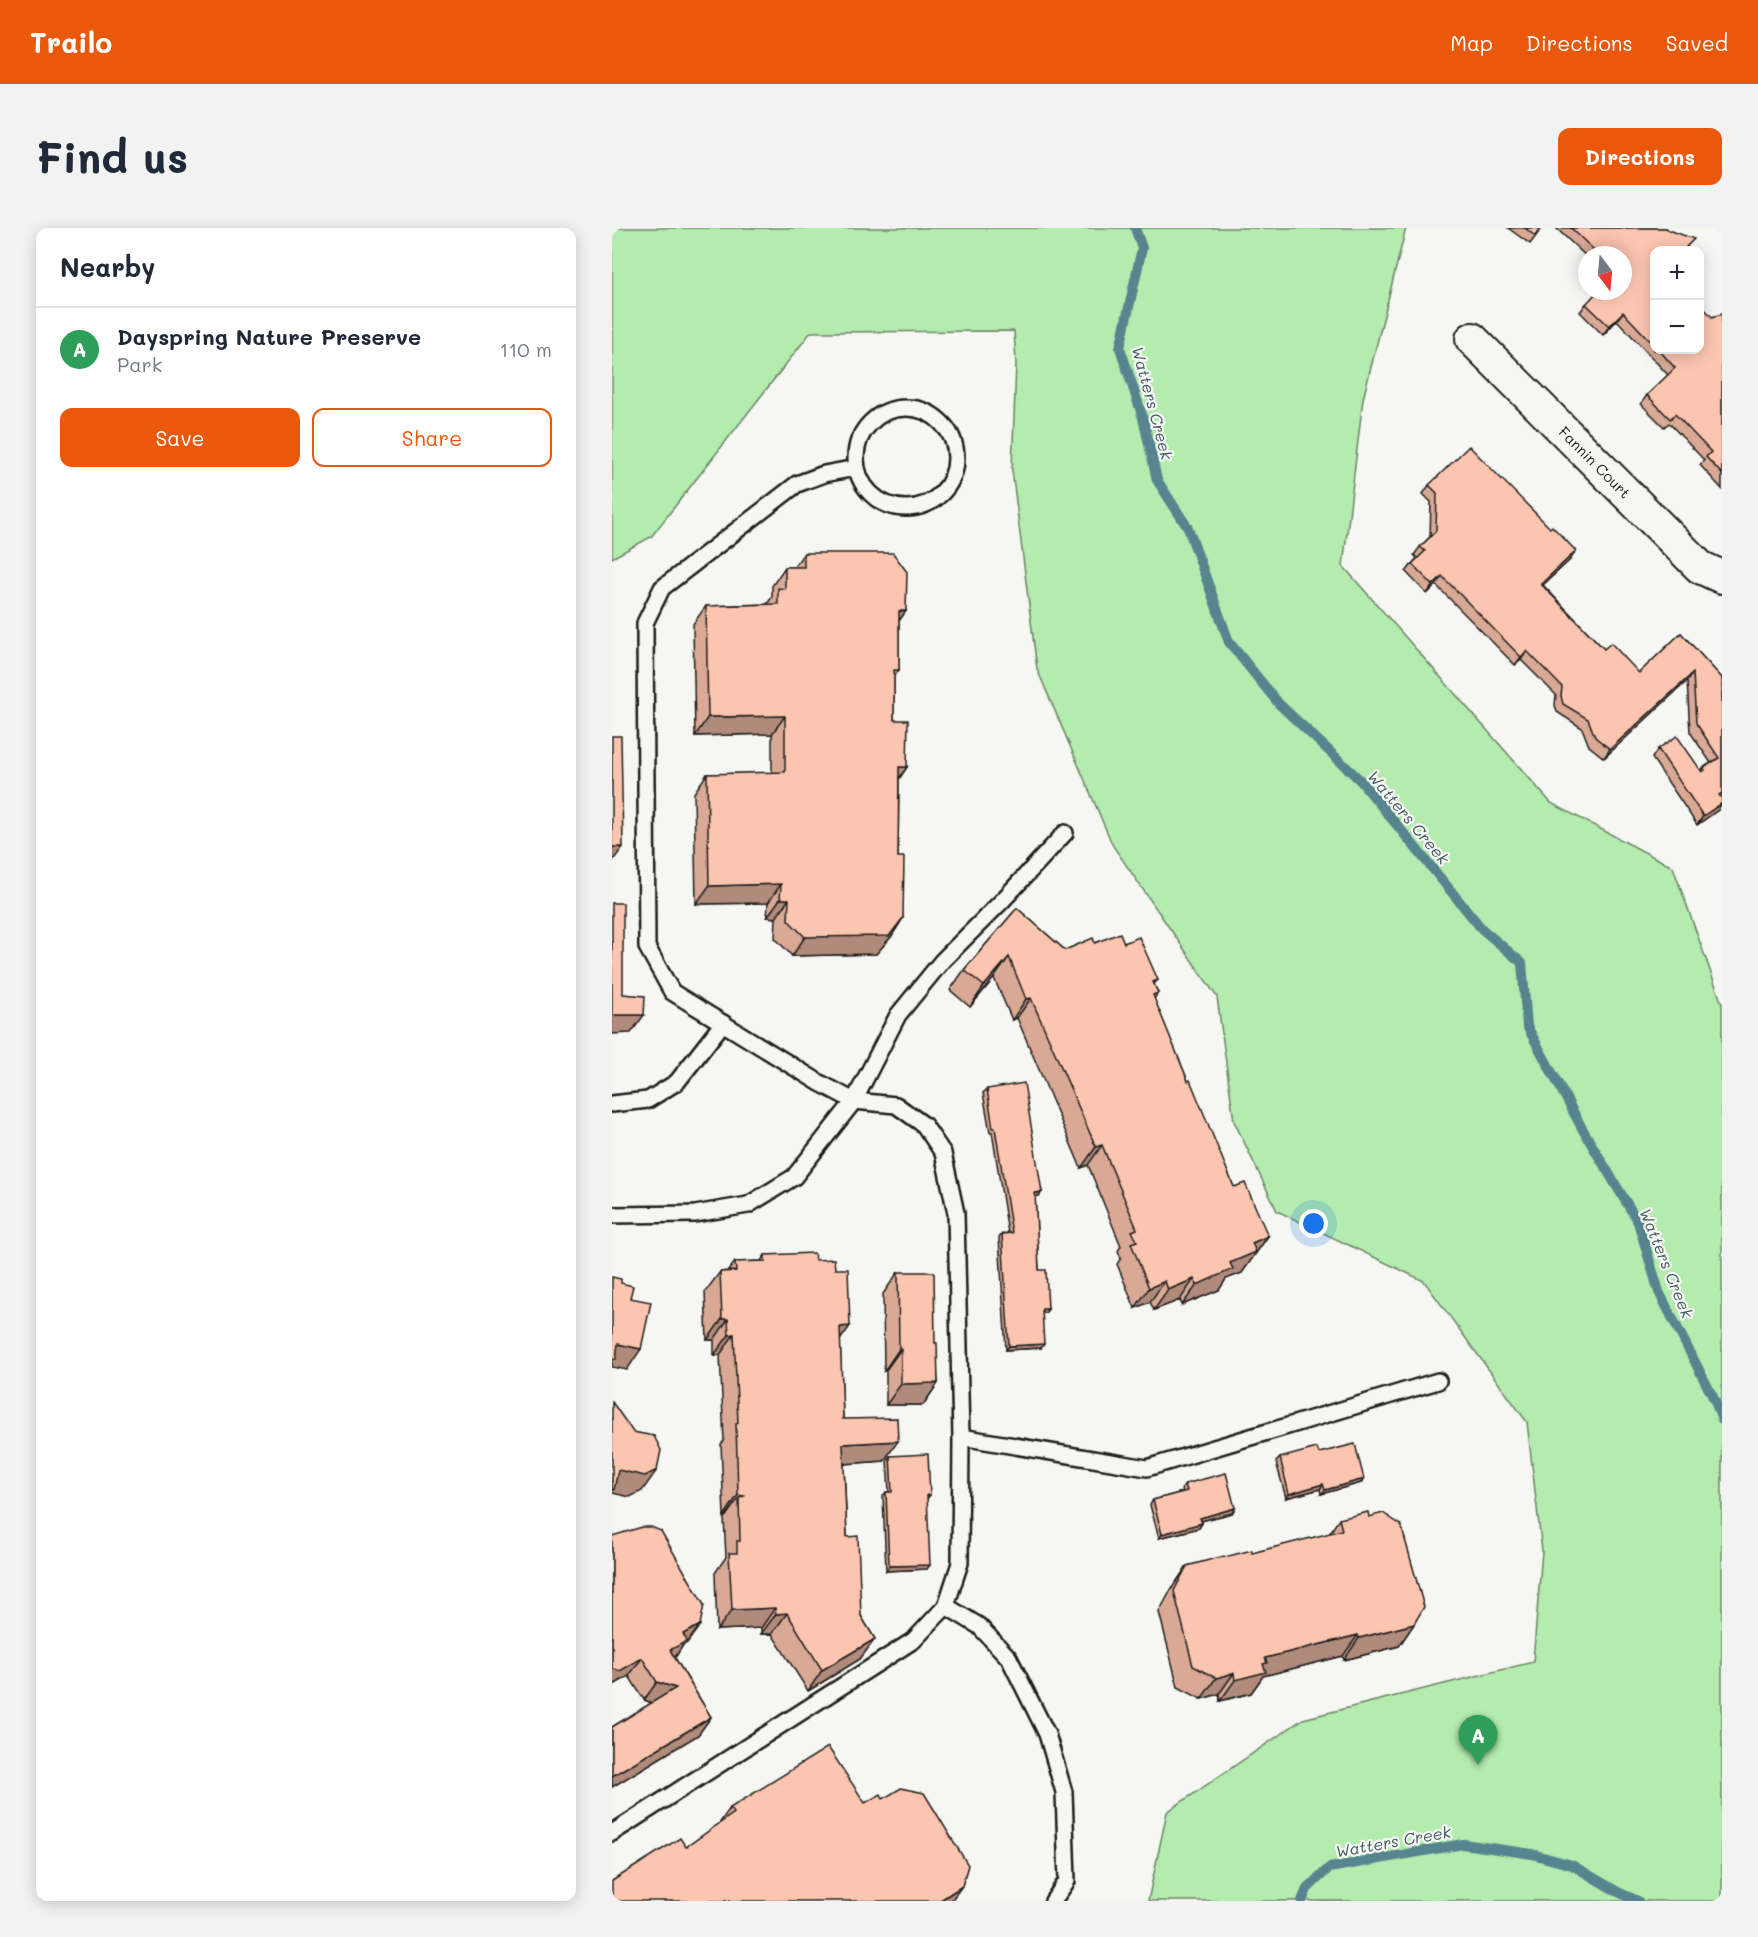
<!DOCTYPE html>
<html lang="en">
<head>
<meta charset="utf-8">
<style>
	body { margin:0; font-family:Mali,sans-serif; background:#f2f2f3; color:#1f2937 }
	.controls { position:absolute; right:18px; top:18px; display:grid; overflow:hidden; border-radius:12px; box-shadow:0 3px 15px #0003 }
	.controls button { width:54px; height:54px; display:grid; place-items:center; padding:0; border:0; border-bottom:2px solid #e0e1e3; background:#fff; color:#1f2937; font:30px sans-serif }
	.compass { position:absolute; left:966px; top:18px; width:54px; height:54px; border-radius:50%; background:#fff; box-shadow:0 3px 15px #0003; rotate:164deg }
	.you { position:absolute; left:702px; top:996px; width:21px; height:21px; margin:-15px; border:4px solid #fff; border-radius:50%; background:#1a73e8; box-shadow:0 0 0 9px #1a73e833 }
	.badge { display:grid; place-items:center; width:39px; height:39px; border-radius:50%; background:#ea580c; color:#fff; font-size:20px; font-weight:700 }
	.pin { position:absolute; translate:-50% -50px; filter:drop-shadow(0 2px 3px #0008) }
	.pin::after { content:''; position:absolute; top:32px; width:21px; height:18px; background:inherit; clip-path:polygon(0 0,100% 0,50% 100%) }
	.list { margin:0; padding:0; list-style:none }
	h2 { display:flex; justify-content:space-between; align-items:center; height:78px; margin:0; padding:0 24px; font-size:26px }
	h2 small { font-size:20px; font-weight:400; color:#747a83 }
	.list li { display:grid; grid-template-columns:39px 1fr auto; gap:18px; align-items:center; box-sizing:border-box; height:84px; padding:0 24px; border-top:2px solid #e0e1e3 }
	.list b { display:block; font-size:22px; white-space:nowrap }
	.list p { margin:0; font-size:20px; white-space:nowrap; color:#747a83 }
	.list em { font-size:20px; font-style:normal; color:#747a83 }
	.actions { display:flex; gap:12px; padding:18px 24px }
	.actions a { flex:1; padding:14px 0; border:2px solid #ea580c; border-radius:12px; text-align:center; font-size:21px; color:#ea580c }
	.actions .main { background:#ea580c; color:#fff }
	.map { position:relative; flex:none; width:1110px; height:1673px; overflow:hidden; border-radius:12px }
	header { display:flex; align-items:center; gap:36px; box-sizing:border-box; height:84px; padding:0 30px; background:#ea580c; color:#fff }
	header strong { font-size:28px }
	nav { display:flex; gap:33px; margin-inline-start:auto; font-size:21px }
	.intro { display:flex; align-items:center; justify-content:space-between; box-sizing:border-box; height:144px; padding:0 36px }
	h1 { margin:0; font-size:42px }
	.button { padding:15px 27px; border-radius:12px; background:#ea580c; color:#fff; font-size:21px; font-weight:700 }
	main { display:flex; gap:36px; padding:0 36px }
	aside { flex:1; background:#fff; border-radius:12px; box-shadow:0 3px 15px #0003 }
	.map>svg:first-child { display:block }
	.green { fill:#b4ebae; stroke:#688465; stroke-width:1.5 }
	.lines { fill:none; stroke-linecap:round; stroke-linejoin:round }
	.stream { stroke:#56858f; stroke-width:10 }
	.lane-casing { stroke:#1c1c1c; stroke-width:20 }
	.street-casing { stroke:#1c1c1c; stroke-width:36 }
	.lane { stroke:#f6f6f2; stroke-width:15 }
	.street { stroke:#f6f6f2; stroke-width:32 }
	.wall { fill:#d9a996; stroke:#1c1c1c; stroke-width:1.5 }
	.shaded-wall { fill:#b08a7a; stroke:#1c1c1c; stroke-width:1.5 }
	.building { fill:#fcc5af; stroke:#1c1c1c; stroke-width:1.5 }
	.labels { text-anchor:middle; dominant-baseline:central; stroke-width:4.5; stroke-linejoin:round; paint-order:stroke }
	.street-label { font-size:15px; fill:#1c1c1c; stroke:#f6f6f2 }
	.water-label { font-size:16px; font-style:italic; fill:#3e595f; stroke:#f6f6f2 }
</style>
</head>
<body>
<header>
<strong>Trailo</strong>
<nav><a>Map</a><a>Directions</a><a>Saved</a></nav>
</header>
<div class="intro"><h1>Find us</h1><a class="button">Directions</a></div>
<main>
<aside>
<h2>Nearby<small></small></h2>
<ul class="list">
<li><span class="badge" style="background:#2e9e5b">A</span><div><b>Dayspring Nature Preserve</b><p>Park</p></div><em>110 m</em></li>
</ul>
<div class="actions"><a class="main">Save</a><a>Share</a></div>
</aside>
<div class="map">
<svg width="1110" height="1673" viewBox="0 0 1110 1673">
	<rect width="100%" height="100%" fill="#f6f6f2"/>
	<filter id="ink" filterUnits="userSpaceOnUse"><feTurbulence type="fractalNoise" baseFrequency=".0167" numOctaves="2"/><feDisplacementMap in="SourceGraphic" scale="12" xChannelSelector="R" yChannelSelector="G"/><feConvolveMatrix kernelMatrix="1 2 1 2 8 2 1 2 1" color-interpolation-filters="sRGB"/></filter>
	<g filter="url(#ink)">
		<polygon class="green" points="0,0 794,0 751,171 731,338 939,575 1061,639 1110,776 1110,1673 536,1673 555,1584 691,1491 921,1434 930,1323 915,1194 812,1053 665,983 622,893 605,769 501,618 425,441 400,242 404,135 402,103 199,104 39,309 0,330"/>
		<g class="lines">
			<g class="stream">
				<polyline points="523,0 530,20 508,120 531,190 545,252 576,300 617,414 667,476 748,552 870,701 910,735 915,798 971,902 1026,994 1047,1064 1103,1173 1110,1192"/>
				<polyline points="690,1673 695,1661 717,1640 851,1616 920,1626 960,1637 1006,1664 1026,1673"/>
			</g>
			<g class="lane-casing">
				<g id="lane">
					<circle cx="294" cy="230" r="50"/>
					<polyline points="244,240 212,246 185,256 50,360 33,395 35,719 60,764 208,855 242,873 284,877 312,897 331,925 344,985 349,1209 348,1335 334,1378 367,1398 397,1430 435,1506 452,1564 455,1653 441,1673"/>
					<polyline points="0,876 36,872 65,854 111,795"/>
					<polyline points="0,987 83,986 136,977 182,949 242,873 286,787 330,733 390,673 453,605"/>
					<polyline points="349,1209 535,1240 826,1153"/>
					<polyline points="0,1605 302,1412 334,1378"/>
				</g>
			</g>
			<g class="street-casing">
				<polyline id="street" points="860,111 1088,339 1110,349"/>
			</g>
			<use href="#lane" class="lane"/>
			<use href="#street" class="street"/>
		</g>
		<g class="wall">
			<polygon points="896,0 930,0 918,16"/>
			<polygon points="944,0 1054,0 1076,20 1073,22 1042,22 1042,122 1088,122 1100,89 1110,86 1110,261 1088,237 1092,232 1057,195 1052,199 1029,176 1035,167 1056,147 1005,92 991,107 968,84 974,76 1011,63 1011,27 975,27 975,29"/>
			<polygon points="817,257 958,332 931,357 992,421 1027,445 1069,405 1110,450 1110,570 1106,582 1085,597 1040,530 1046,521 1090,542 1091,540 1099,535 1078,504 1075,453 992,530 977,518 970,500 945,484 943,477 944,467 909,432 903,437 824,357 815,366 794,344 800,336 805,330 802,327 808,319 818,309 819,274 811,266"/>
			<polygon points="192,325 294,383 287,393 287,442 282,448 282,492 295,539 287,551 286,629 291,690 279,709 264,726 180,728 163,710 164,690 155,689 156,675 84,676 82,565 95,546 160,545 160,506 83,508 81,396 94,378 155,376 160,369 160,358 173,339 182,339"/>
			<polygon points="405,680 453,722 483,715 512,715 546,752 542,756 546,765 542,771 576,853 622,959 656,1008 630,1045 614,1051 607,1062 570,1077 568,1072 542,1082 538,1074 523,1080 505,1036 509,1030 506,1023 509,1018 476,937 469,940 405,790 400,792 382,750 358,779 338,762 352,742"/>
			<polygon points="375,861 427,968 423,969 427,1042 436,1081 433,1085 430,1085 429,1120 394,1122 387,1010 390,1006 396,1005 380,904 378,904 371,865"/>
			<polygon points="153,1027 203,1032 228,1112 231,1191 272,1233 232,1236 235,1309 249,1388 263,1411 248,1431 196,1463 160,1406 149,1406 149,1400 105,1402 103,1345 114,1329 112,1290 114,1288 112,1288 109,1216 112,1213 108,1127 102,1127 102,1112 95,1112 93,1064 108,1044 116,1043 123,1034 149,1033"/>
			<polygon points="286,1044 323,1115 326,1155 311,1177 274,1177 274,1142 272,1143 271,1066"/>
			<polygon points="707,1225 749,1255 709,1266 708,1261 674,1270 664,1234 668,1230"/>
			<polygon points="278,1228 318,1267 315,1271 315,1341 274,1343 271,1268 274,1264 277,1264 275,1232"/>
			<polygon points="573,1256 623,1280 620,1285 589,1293 590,1295 587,1300 547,1310 538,1277 541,1272 571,1264 570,1261"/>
			<polygon points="757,1289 802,1396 787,1418 732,1432 731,1428 651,1448 639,1465 608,1473 607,1466 589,1471 566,1459 547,1384 560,1360 575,1338 613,1329 640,1325 717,1306 727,1291"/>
			<polygon points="0,1308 88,1397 75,1415 71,1417 63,1430 99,1489 86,1507 0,1559 0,1499 40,1475 32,1472 17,1448 0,1458"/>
			<polygon points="271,1571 74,1619 107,1596 118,1580 253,1575"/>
		</g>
		<g class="shaded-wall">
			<polygon points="1011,84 1005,92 991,107 997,98"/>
			<polygon points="964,323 958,332 923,364 929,356"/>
			<polygon points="830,348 824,357 815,366 821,357"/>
			<polygon points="287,383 294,383 281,401"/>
			<polygon points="915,423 909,432 903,437 909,429"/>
			<polygon points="1081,445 1075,453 992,530 998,521"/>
			<polygon points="173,488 160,506 83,508 96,489"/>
			<polygon points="287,539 295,539 282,558"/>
			<polygon points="1110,575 1106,582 1085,597 1091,588"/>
			<polygon points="0,619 11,619 0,634"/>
			<polygon points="169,656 156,675 84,676 97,658"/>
			<polygon points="168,671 177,671 164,690 155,689"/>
			<polygon points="291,690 279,709 264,726 180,728 193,709"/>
			<polygon points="397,729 382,750 358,779 372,758"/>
			<polygon points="419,770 405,790 400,792 414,771"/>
			<polygon points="0,787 32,787 19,805 0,806"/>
			<polygon points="490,917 476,937 469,940 484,919"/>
			<polygon points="430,964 427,968 420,969 423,965"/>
			<polygon points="656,1008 630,1045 614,1051 607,1062 570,1077 585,1057 640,1015"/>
			<polygon points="582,1051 568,1072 542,1082 556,1062"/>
			<polygon points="553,1053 538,1074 523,1080 537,1060"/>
			<polygon points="430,1081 436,1081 433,1085 427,1085"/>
			<polygon points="110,1091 116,1091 102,1112 95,1112"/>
			<polygon points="238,1098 224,1118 228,1099"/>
			<polygon points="122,1106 108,1127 102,1127 117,1107"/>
			<polygon points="6,1116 29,1121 15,1142 0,1139 0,1126"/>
			<polygon points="432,1116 429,1120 394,1122 397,1118"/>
			<polygon points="287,1121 289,1121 274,1142 272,1143"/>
			<polygon points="326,1155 311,1177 274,1177 289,1156"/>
			<polygon points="286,1213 272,1233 217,1237 231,1216"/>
			<polygon points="6,1242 45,1242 30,1263 18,1269 0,1265 0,1250"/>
			<polygon points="752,1251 749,1255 709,1266 713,1262"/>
			<polygon points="711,1256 708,1261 674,1270 677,1266"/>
			<polygon points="126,1267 132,1268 127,1270 114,1288 112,1288"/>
			<polygon points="623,1280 620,1285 585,1294 588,1290"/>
			<polygon points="590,1295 587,1300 547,1310 550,1306"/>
			<polygon points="318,1337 315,1341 274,1343 277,1338"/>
			<polygon points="163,1380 149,1400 105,1402 120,1382"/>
			<polygon points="175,1385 160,1406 149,1406 164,1386"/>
			<polygon points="802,1396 787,1418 732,1432 747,1410"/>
			<polygon points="88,1397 75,1415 71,1417 62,1431 58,1422 71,1406"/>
			<polygon points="746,1407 731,1428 651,1448 639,1465 608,1473 623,1452 653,1430"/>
			<polygon points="263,1411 248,1431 196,1463 210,1442"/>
			<polygon points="30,1430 17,1448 0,1458 0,1440"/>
			<polygon points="622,1445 607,1466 589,1471 604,1450"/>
			<polygon points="45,1454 64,1460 51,1479 32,1472"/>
			<polygon points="99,1489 86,1507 0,1559 0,1548"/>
			<polygon points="350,1658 339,1673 327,1673"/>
		</g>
		<g class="building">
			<polygon points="913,0 929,0 923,8"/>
			<polygon points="959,0 1054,0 1057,2 1082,11 1071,22 1042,22 1042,117 1011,84 997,98 974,76 986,63 1011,63 1011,27 981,27 979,25 982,22"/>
			<polygon points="1088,76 1100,89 1110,86 1110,246 1094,229 1099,224 1063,186 1058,191 1035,167 1063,140 1047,122 1088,122"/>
			<polygon points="857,218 938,300 940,298 964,323 929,356 992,421 999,415 1027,445 1069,405 1110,450 1110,565 1107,567 1110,571 1110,575 1091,588 1046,521 1065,508 1090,544 1093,542 1091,540 1107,530 1084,495 1081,445 998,521 983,509 976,491 951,476 949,468 950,459 915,423 909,429 830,348 821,357 800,336 813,323 808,319 824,303 825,265 817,257"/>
			<polygon points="192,325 281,325 295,344 294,383 287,383 287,442 282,442 282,492 296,492 295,539 287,539 286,629 292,629 291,690 277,708 193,709 176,692 177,671 168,671 169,656 97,658 95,546 173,544 173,488 96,489 94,378 166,376 166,360 173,361 173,339 192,339"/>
			<polygon points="0,508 9,508 11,619 0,619"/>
			<polygon points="0,675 11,675 11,766 33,768 32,787 0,787"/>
			<polygon points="405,680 453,722 481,710 483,715 508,705 512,715 527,709 546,752 541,754 546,765 541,767 576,853 578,852 622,959 633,955 656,1008 640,1015 644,1024 618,1035 621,1041 585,1057 582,1051 556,1062 553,1053 537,1060 519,1015 525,1013 520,1003 525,1001 490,917 484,919 419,770 414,771 397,729 372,758 352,742"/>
			<polygon points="412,855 430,964 423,965 427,1042 434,1042 436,1081 430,1081 432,1116 397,1118 390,1006 400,1005 383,900 381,900 375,861"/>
			<polygon points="202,1025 203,1032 222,1031 223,1041 236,1041 238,1098 228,1099 231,1191 285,1190 286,1213 231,1216 235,1309 246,1308 249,1388 263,1411 210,1442 175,1385 164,1386 163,1380 120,1382 117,1325 125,1325 125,1313 128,1313 127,1270 132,1268 126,1267 124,1196 126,1195 122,1106 117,1107 116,1091 110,1091 108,1044 124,1043 123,1034 153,1033 153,1027"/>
			<polygon points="286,1044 322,1044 323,1115 325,1115 326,1155 289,1156 289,1121 287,1121"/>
			<polygon points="0,1049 9,1051 9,1055 21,1058 18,1070 39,1074 29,1121 6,1116 4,1131 0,1132"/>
			<polygon points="0,1174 21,1204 42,1208 49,1222 45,1242 33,1248 6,1242 2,1262 0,1262"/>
			<polygon points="743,1216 752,1251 713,1262 711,1256 677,1266 668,1230 705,1220 707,1225"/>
			<polygon points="316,1226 318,1267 315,1267 318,1337 277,1338 274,1264 280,1264 278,1228"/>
			<polygon points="614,1245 623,1280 588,1290 590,1295 550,1306 541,1272 575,1263 573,1256"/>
			<polygon points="756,1284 757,1289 771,1285 789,1297 812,1379 802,1396 747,1410 746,1407 653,1430 655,1435 651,1436 654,1444 623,1452 622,1445 604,1450 581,1438 562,1363 575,1338 612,1328 613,1329 640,1322 640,1325 730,1302 727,1291"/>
			<polygon points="30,1299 39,1299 49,1303 92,1377 88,1397 71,1406 75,1413 58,1422 99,1489 0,1548 0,1499 64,1460 45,1454 30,1430 8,1443 0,1440 0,1308"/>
			<polygon points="216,1519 253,1575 269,1566 271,1571 289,1560 312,1565 356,1637 350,1658 327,1673 0,1673 0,1653 68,1610 74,1619 122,1585 118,1580"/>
		</g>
	</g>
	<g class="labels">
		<g class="street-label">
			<text transform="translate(983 234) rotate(45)">Fannin Court</text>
		</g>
		<g class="water-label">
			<text transform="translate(541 175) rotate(75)">Watters Creek</text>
			<text transform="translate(797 589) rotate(50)">Watters Creek</text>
			<text transform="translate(1055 1035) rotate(68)">Watters Creek</text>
			<text transform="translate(781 1613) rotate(-10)">Watters Creek</text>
		</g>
	</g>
</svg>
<div class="controls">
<button>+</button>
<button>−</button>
</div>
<svg class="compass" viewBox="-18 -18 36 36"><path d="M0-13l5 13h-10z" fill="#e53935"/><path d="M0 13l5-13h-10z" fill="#747a83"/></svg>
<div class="you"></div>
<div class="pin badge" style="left:866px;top:1537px;background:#2e9e5b">A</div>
</div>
</main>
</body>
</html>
